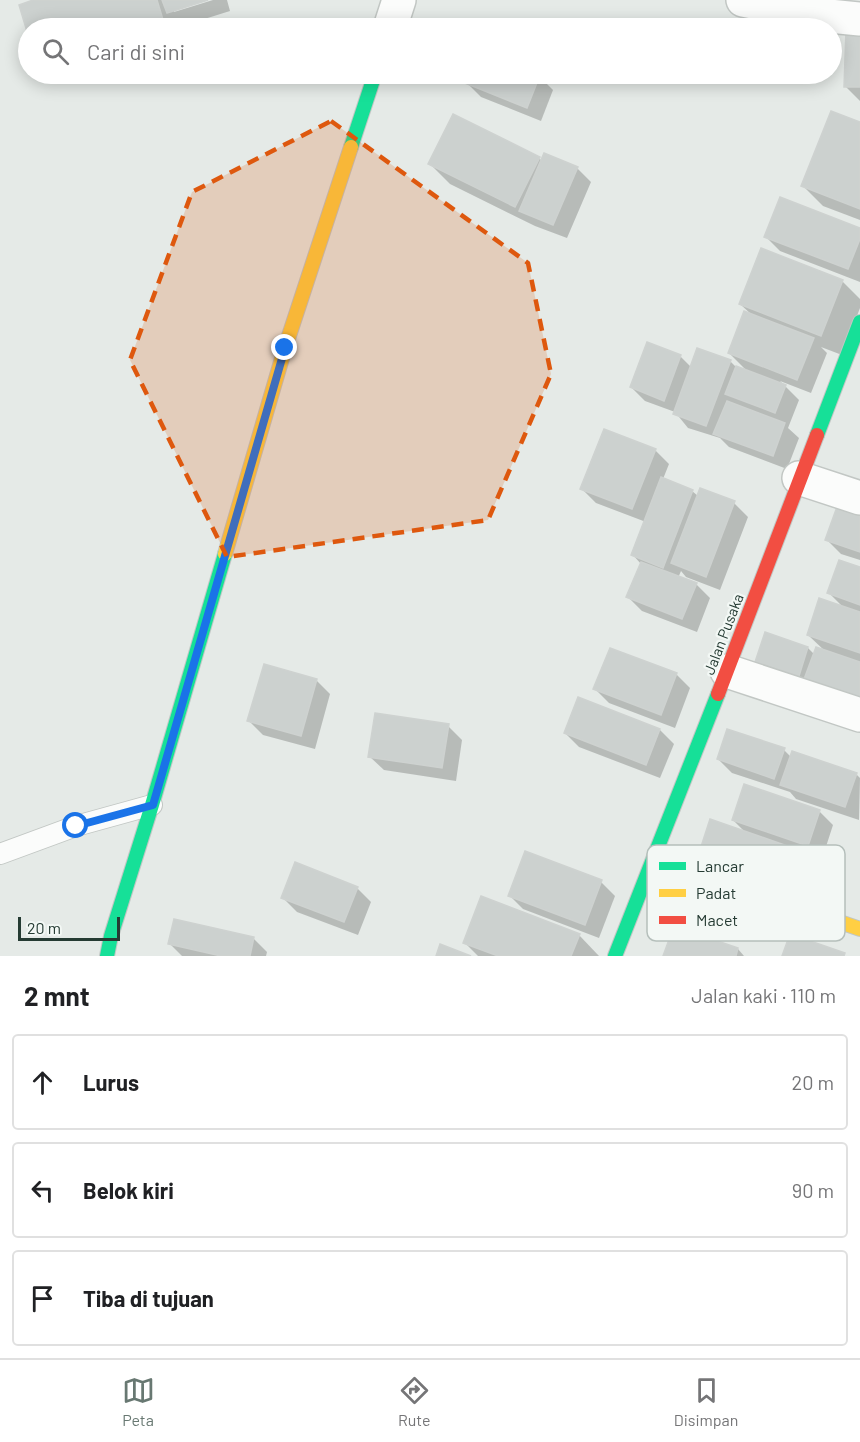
<!DOCTYPE html>
<html lang="id">
<head>
<meta charset="utf-8">
<style>
	body { margin:0; font-family:Barlow,sans-serif; background:#f6f6f6; color:#202124 }
	.scale { position:absolute; left:18px; bottom:15px; width:102px; box-sizing:border-box; padding-left:6px; border:3px solid #253b33; border-top:0; font-size:16px; line-height:21px; white-space:nowrap; color:#253b33; -webkit-text-stroke:4px #f3f8f5; paint-order:stroke }
	.stop { position:absolute; width:18px; height:18px; margin:-14px; border:4px solid #1a73e8; border-radius:50%; background:#fff }
	.stop.end { background:#1a73e8; border-color:#fff; box-shadow:0 2px 6px #0008 }
	.list { margin:0; padding:0; list-style:none }
	h2 { display:flex; justify-content:space-between; align-items:center; height:78px; margin:0; padding:0 24px; font-size:26px }
	h2 small { font-size:20px; font-weight:400; color:#757577 }
	.list li { display:grid; grid-template-columns:39px 1fr auto; gap:18px; align-items:center; box-sizing:border-box; height:96px; margin:0 12px 12px; padding:0 12px; border:2px solid #e0e0e0; border-radius:6px }
	.list b { display:block; font-size:22px; white-space:nowrap }
	.list em { font-size:20px; font-style:normal; color:#757577 }
	.icon { flex:none; width:33px; height:33px; fill:none; stroke:currentColor; stroke-width:2; stroke-linecap:round; stroke-linejoin:round }
	.map { position:relative; flex:none; width:860px; height:956px; overflow:hidden }
	.search { position:absolute; background:#fff; box-shadow:0 3px 15px #0003; left:18px; right:18px; top:18px; height:66px; display:flex; align-items:center; gap:15px; box-sizing:border-box; padding:0 21px; border-radius:33px; color:#757577; font-size:22px }
	.sheet { height:402px; background:#fff }
	nav { display:flex; justify-content:space-around; align-items:center; box-sizing:border-box; height:84px; border-top:2px solid #e0e0e0; background:#fff; font-size:16px; color:#757577 }
	nav a { display:grid; justify-items:center; gap:3px }
	nav .on { color:#687872 }
	.map>svg:first-child { display:block }
	.shadow { fill:#0003 }
	.building { fill:#ccd1cf; stroke:#ced2d0; stroke-width:1.5 }
	.lines { fill:none; stroke-linecap:round; stroke-linejoin:round }
	.lane-casing { stroke:#c2c7c4; stroke-width:22 }
	.street-casing { stroke:#c2c7c4; stroke-width:36 }
	.fast-casing { stroke:#c1c7c4; stroke-width:16 }
	.slow-casing { stroke:#c1c7c4; stroke-width:16 }
	.jam-casing { stroke:#c1c7c4; stroke-width:16 }
	.lane { stroke:#fbfcfb; stroke-width:20 }
	.street { stroke:#fbfcfb; stroke-width:33 }
	.fast { stroke:#16e098; stroke-width:14 }
	.slow { stroke:#ffcf43; stroke-width:14 }
	.jam { stroke:#f24e42; stroke-width:14 }
	.route { stroke:#1a73e8; stroke-width:8 }
	.marked { fill:#de580e; fill-opacity:0.2; stroke:#de580e; stroke-width:4.5; stroke-dasharray:12 8; stroke-linejoin:round }
	.labels { text-anchor:middle; dominant-baseline:central; stroke-width:4.5; stroke-linejoin:round; paint-order:stroke }
	.street-label { font-size:15px; fill:#253b33; stroke:#f3f8f5 }
	.key { fill:#f3f8f5; stroke:#b5bfbb; stroke-width:1.5 }
	.key-label { font-size:16px; fill:#253b33 }
</style>
</head>
<body>
<div class="map">
<svg width="860" height="956" viewBox="0 0 860 956">
	<rect width="100%" height="100%" fill="#e5eae7"/>
	<g class="shadow">
		<polygon points="37,0 203,0 174,9 174,12 213,0 227,0 230,11 182,26 176,21 179,28 28,28 28,30 21,6"/>
		<polygon points="860,31 860,101 846,87"/>
		<polygon points="49,74 90,74 60,84"/>
		<polygon points="471,74 533,74 539,76 553,90 541,121 481,97 467,83"/>
		<polygon points="860,124 860,220 823,206 803,186"/>
		<polygon points="539,158 542,161 577,168 591,182 567,238 535,226 450,184 429,163"/>
		<polygon points="860,229 860,282 780,251 766,237"/>
		<polygon points="842,281 860,299 860,308 842,355 821,347 827,353 811,393 780,381 799,400 788,428 799,438 787,469 729,447 720,438 688,428 675,412 645,401 631,387 680,356 692,368 730,361 736,367 748,372 729,353 752,315 740,304"/>
		<polygon points="655,450 669,464 663,479 692,491 698,496 734,503 748,517 720,590 686,577 681,571 678,578 696,584 710,598 697,632 642,611 628,597 641,564 633,555 646,522 596,503 582,489"/>
		<polygon points="860,513 860,560 841,554 827,540"/>
		<polygon points="860,568 860,710 770,675 756,661 766,634 808,648 815,655 826,652 808,635 844,608 829,593"/>
		<polygon points="676,674 690,688 675,728 609,703 595,689"/>
		<polygon points="316,680 330,694 315,749 263,735 249,721"/>
		<polygon points="579,699 660,730 674,744 660,778 579,747 565,733"/>
		<polygon points="448,726 462,740 456,781 384,770 369,756"/>
		<polygon points="784,750 791,757 856,774 860,778 859,820 796,799 790,792 732,773 718,759"/>
		<polygon points="819,811 833,825 822,859 792,849 806,863 793,900 699,859 747,834 733,820"/>
		<polygon points="601,882 615,896 599,938 523,909 509,895"/>
		<polygon points="357,888 371,902 358,935 297,912 283,898"/>
		<polygon points="579,935 599,956 478,956 464,942"/>
		<polygon points="253,938 267,952 266,956 182,956 170,944"/>
		<polygon points="738,949 744,956 665,956"/>
	</g>
	<g class="building">
		<polygon points="33,0 157,0 164,23 146,28 28,28 28,35 19,5"/>
		<polygon points="162,0 208,0 167,13"/>
		<polygon points="846,29 860,29 860,87 844,87"/>
		<polygon points="469,74 537,74 540,75 527,108 465,83"/>
		<polygon points="831,111 860,122 860,209 801,186"/>
		<polygon points="453,114 540,157 515,207 428,164"/>
		<polygon points="544,153 578,167 553,225 519,211"/>
		<polygon points="780,197 860,228 860,239 848,269 764,237"/>
		<polygon points="761,248 843,280 821,336 739,304"/>
		<polygon points="744,311 814,338 797,380 728,353"/>
		<polygon points="647,342 681,355 664,401 630,387"/>
		<polygon points="697,348 731,360 706,426 673,414"/>
		<polygon points="736,366 786,385 775,413 725,394"/>
		<polygon points="727,401 785,423 773,456 713,434"/>
		<polygon points="604,429 656,449 632,509 580,489"/>
		<polygon points="661,477 693,490 663,568 631,555"/>
		<polygon points="700,488 735,501 706,577 671,563"/>
		<polygon points="838,504 860,511 860,552 825,540"/>
		<polygon points="839,560 860,567 860,605 827,593"/>
		<polygon points="641,562 697,583 682,619 626,597"/>
		<polygon points="819,598 860,612 860,653 807,635"/>
		<polygon points="765,632 808,647 799,676 755,662"/>
		<polygon points="816,647 860,662 860,702 803,682"/>
		<polygon points="610,648 677,673 661,715 593,689"/>
		<polygon points="264,664 317,679 301,736 247,721"/>
		<polygon points="578,697 660,729 646,765 564,733"/>
		<polygon points="375,713 449,724 442,768 368,757"/>
		<polygon points="727,729 785,748 774,779 717,759"/>
		<polygon points="792,751 857,773 845,807 780,785"/>
		<polygon points="744,784 820,810 808,846 732,820"/>
		<polygon points="710,819 793,848 779,887 697,859"/>
		<polygon points="525,851 602,880 585,925 508,896"/>
		<polygon points="295,862 358,887 344,922 281,898"/>
		<polygon points="481,896 580,934 571,956 498,956 463,943"/>
		<polygon points="174,919 254,937 250,956 221,956 168,944"/>
		<polygon points="674,926 738,948 736,956 663,956"/>
		<polygon points="790,934 845,953 844,956 782,956"/>
		<polygon points="440,944 471,956 436,956"/>
	</g>
	<g class="lines">
		<g class="lane-casing">
			<polyline id="lane" points="0,854 76,826 152,805"/>
		</g>
		<g class="street-casing">
			<g id="street">
				<polyline points="743,0 819,15 860,19"/>
				<polyline points="390,28 399,0"/>
				<polyline points="799,478 860,498"/>
				<polyline points="727,671 860,715"/>
			</g>
		</g>
		<g class="fast-casing">
			<g id="fast">
				<polyline points="351,147 375,74"/>
				<polyline points="817,435 860,322"/>
				<polyline points="107,956 111,936 152,805 225,554"/>
				<polyline points="615,956 718,694"/>
			</g>
		</g>
		<g class="slow-casing">
			<g id="slow">
				<polyline points="225,554 285,348 351,147"/>
				<polyline points="654,858 860,929"/>
			</g>
		</g>
		<g class="jam-casing">
			<polyline id="jam" points="718,694 817,435"/>
		</g>
		<use href="#lane" class="lane"/>
		<use href="#street" class="street"/>
		<use href="#fast" class="fast"/>
		<use href="#slow" class="slow"/>
		<use href="#jam" class="jam"/>
	</g>
	<g class="lines">
		<polyline class="route" points="76,826 153,805 285,348"/>
	</g>
	<path class="marked" d="M331,121L528,263L551,374L488,520L227,557L130,360L192,192Z"/>
	<g class="labels">
		<g class="street-label">
			<text transform="translate(723 634) rotate(-69)">Jalan Pusaka</text>
		</g>
	</g>
	<rect x="647" y="845" width="198" height="96" rx="9" class="key"/>
	<rect x="659" y="862" width="27" height="8" fill="#16e098"/>
	<rect x="659" y="889" width="27" height="8" fill="#ffcf43"/>
	<rect x="659" y="916" width="27" height="8" fill="#f24e42"/>
	<g class="key-label">
		<text x="696" y="872">Lancar</text>
		<text x="696" y="899">Padat</text>
		<text x="696" y="926">Macet</text>
	</g>
</svg>
<div class="scale">20 m</div>
<div class="stop" style="left:76px;top:826px"></div>
<div class="stop end" style="left:285px;top:348px"></div>
<div class="search"><svg class="icon" aria-label="search" viewBox="0 0 24 24"><circle cx="10" cy="10" r="6"/><path d="M15 15l6 6"/></svg>Cari di sini</div>
</div>
<section class="sheet">
<h2>2 mnt<small>Jalan kaki · 110 m</small></h2>
<ul class="list">
<li><svg class="icon" aria-label="ahead" viewBox="0 0 24 24"><path d="M12 20V5M6 11l6-6 6 6"/></svg><div><b>Lurus</b></div><em>20 m</em></li>
<li><svg class="icon" aria-label="left" viewBox="0 0 24 24"><path d="M17 20v-9H6M10 6l-5 5 5 5"/></svg><div><b>Belok kiri</b></div><em>90 m</em></li>
<li><svg class="icon" aria-label="arrive" viewBox="0 0 24 24"><path d="M6 21V4h12l-3 4 3 4H6"/></svg><div><b>Tiba di tujuan</b></div></li>
</ul>
</section>
<nav>
<a class="on"><svg class="icon" aria-label="map" viewBox="0 0 24 24"><path d="M3 6l6-2 6 2 6-2v14l-6 2-6-2-6 2zM9 4v14M15 6v14"/></svg>Peta</a>
<a><svg class="icon" aria-label="directions" viewBox="0 0 24 24"><path d="M12 3l9 9-9 9-9-9zM9 14v-3h6M13 9l2 2-2 2"/></svg>Rute</a>
<a><svg class="icon" aria-label="saved" viewBox="0 0 24 24"><path d="M7 4h10v16l-5-4-5 4z"/></svg>Disimpan</a>
</nav>
</body>
</html>
